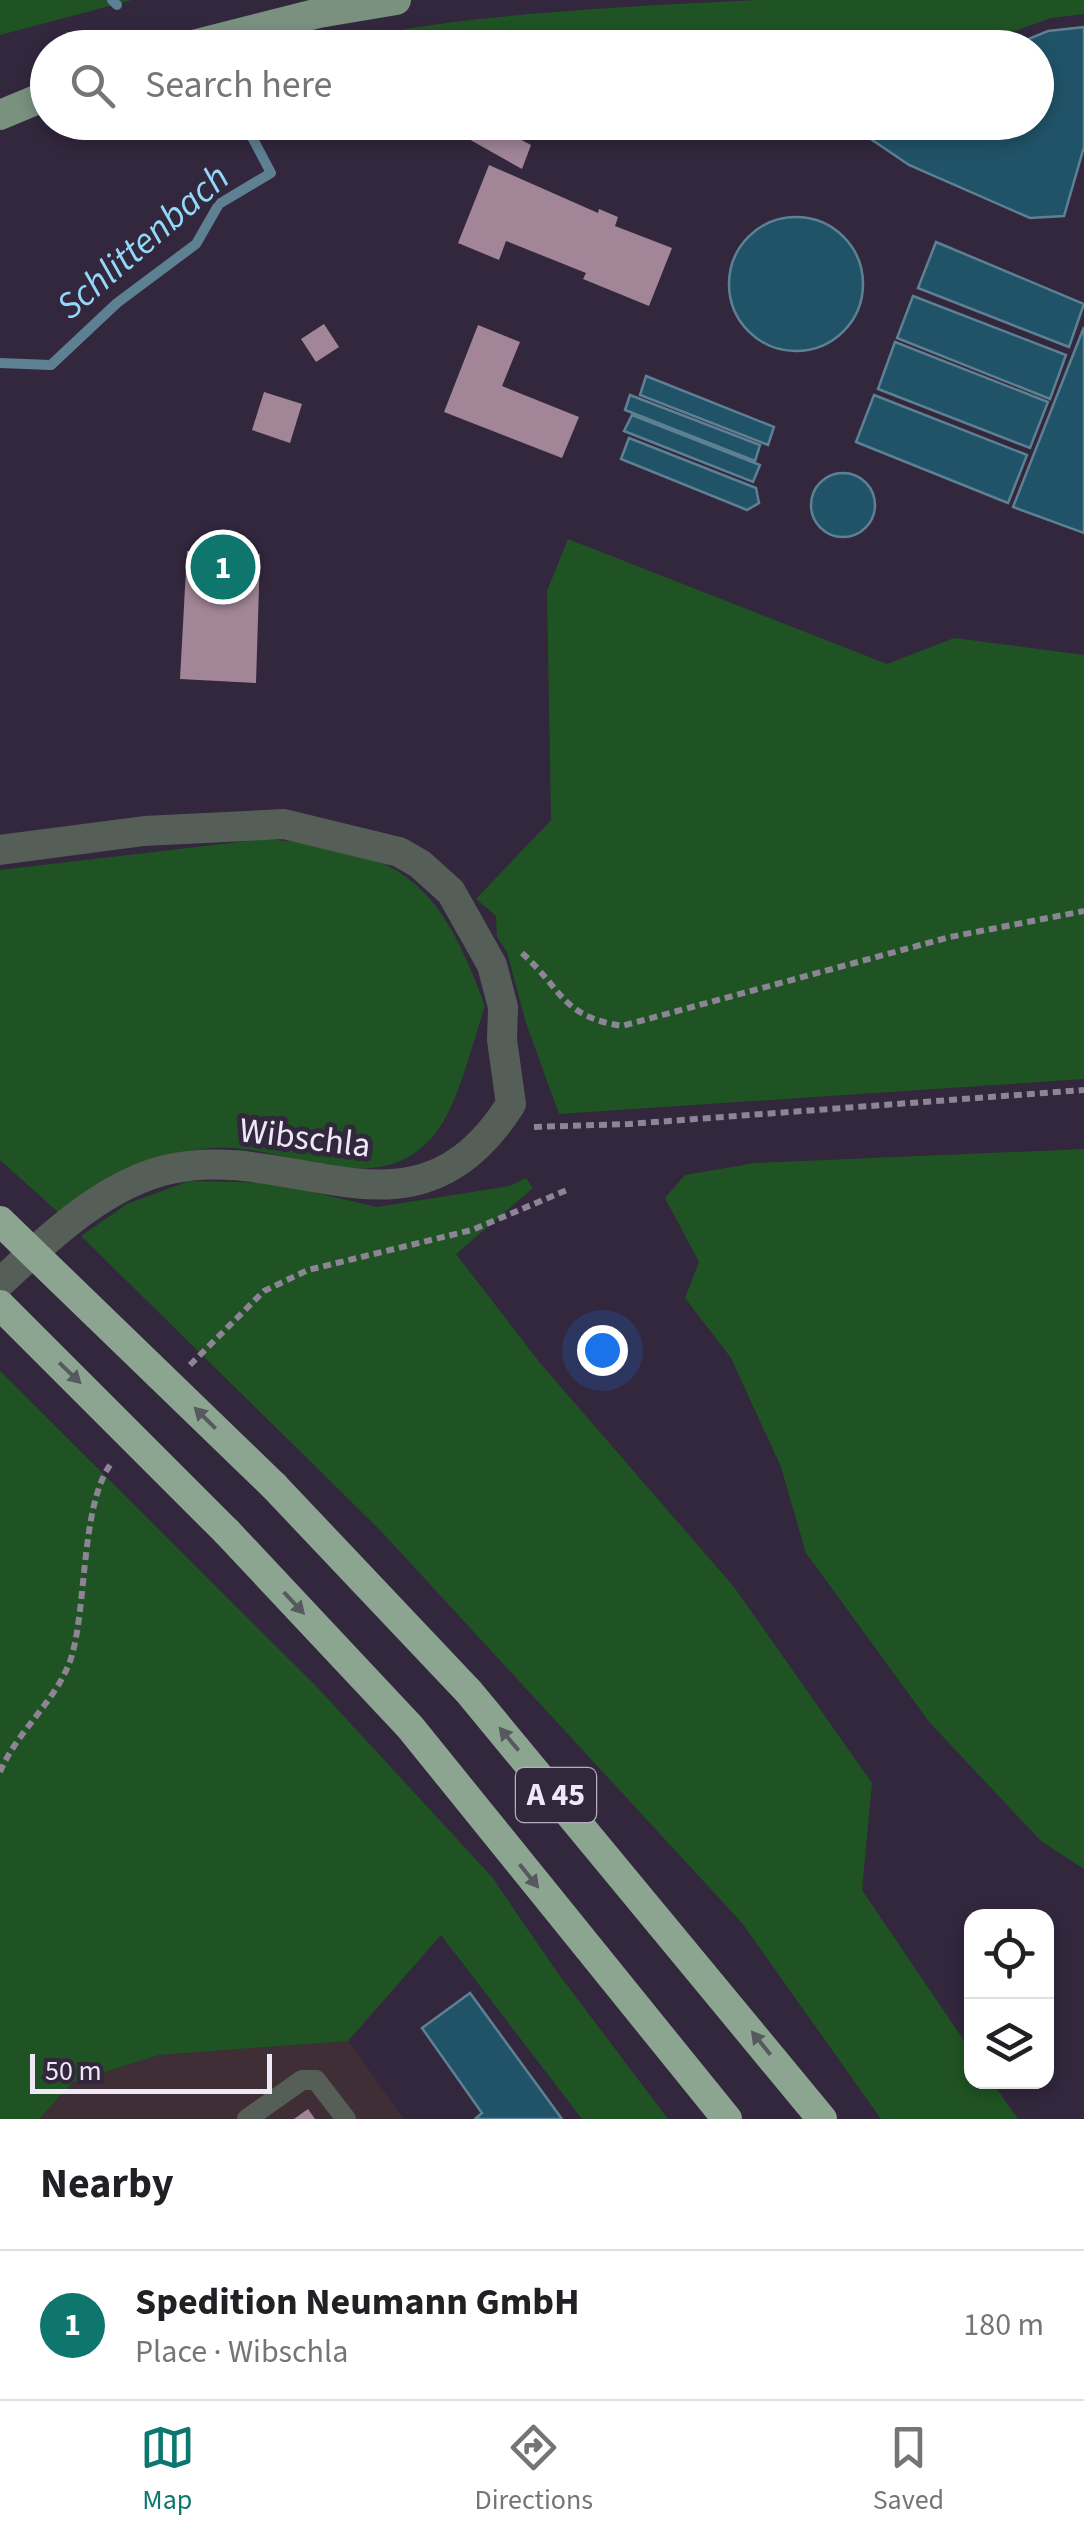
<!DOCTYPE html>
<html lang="en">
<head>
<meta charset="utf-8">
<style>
	body { margin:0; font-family:"Source Sans 3",sans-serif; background:#f2f2f2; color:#202124 }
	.controls { position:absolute; right:30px; bottom:30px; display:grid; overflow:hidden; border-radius:20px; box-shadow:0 5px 15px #0003 }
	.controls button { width:90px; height:90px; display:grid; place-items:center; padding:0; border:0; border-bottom:2px solid #e0e0e0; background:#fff; color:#202124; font:50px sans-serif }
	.scale { position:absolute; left:30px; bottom:25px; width:242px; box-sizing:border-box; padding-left:10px; border:5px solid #efe8f7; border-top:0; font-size:28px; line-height:35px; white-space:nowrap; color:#efe8f7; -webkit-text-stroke:8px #32273d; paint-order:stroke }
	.you { position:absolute; left:602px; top:1350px; width:35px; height:35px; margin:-25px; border:8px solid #fff; border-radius:50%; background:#1a73e8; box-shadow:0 0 0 15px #1a73e833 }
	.badge { display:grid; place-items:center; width:65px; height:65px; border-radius:50%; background:#0f766e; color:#fff; font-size:32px; font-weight:700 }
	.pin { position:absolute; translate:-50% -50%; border:5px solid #fff; box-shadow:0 2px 10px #0006 }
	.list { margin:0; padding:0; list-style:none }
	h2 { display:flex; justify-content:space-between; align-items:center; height:130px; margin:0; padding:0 40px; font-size:42px }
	h2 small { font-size:32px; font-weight:400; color:#757577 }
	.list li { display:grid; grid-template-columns:65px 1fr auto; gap:30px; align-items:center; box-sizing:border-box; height:150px; padding:0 40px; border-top:2px solid #e0e0e0 }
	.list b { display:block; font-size:38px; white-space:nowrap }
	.list p { margin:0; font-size:32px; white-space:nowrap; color:#757577 }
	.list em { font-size:32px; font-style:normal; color:#757577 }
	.icon { flex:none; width:55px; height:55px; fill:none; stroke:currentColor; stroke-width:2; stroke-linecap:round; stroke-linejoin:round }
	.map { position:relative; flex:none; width:1084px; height:2119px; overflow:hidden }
	.search { position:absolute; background:#fff; box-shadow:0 5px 15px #0003; left:30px; right:30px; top:30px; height:110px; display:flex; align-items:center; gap:25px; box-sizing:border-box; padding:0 35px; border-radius:55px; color:#757577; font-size:38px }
	.sheet { height:280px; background:#fff }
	nav { display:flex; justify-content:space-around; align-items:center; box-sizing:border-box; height:140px; border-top:2px solid #e0e0e0; background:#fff; font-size:28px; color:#757577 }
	nav a { display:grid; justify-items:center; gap:5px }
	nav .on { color:#0f766e }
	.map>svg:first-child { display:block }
	.commercial { fill:#402e36 }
	.green { fill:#205323 }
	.water { fill:#205368; stroke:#5e8093; stroke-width:2.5 }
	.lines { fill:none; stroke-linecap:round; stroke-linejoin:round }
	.stream { stroke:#5e8093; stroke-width:10 }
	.building { fill:#a28698 }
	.path { stroke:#8d8496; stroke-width:6; stroke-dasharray:8 5; stroke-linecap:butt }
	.service { stroke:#555f57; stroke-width:20 }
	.minor { stroke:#555f57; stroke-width:30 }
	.primary { stroke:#7b9180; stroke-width:30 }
	.motorway { stroke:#8ba590; stroke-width:30 }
	.motorway-bridge { stroke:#8ba590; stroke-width:30 }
	.oneway { fill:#56595e }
	.labels { text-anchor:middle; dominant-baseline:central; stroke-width:10; stroke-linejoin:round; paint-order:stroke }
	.shield { fill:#32273d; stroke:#b6aebf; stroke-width:2.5 }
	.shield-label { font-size:32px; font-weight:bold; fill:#efe8f7 }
	.street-label { font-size:35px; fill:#efe8f7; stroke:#32273d }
	.water-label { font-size:38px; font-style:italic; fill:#93d8f8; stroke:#32273d }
</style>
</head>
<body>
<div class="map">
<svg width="1084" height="2119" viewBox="0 0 1084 2119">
	<rect width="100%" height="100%" fill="#32273d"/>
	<polygon class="commercial" points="348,2041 404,2119 39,2119 73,2082 159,2055"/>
	<g class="green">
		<polygon points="0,0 132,0 0,35"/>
		<path d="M758,0H1084V14L1051,18L972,46L796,48L766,42L670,48H349C376,16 699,3 758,0Z"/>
		<polygon points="568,539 887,664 954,638 1084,655 1084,1079 559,1114 526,1023 507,952 497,937 496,916 476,899 551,820 547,591"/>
		<path d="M264,839C399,849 439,878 485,1006C473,1041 458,1106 435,1134C376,1206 286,1142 211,1148C153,1153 103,1176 58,1212L0,1160V870Z"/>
		<polygon points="1084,1149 1084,1869 1041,1841 930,1723 806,1553 781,1467 731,1358 685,1298 699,1262 665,1198 685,1175 755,1163"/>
		<polygon points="526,1178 533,1188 456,1254 540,1363 734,1587 872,1783 862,1890 971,2051 972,2082 992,2082 1018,2119 881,2119 742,1923 379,1529 81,1236 127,1204 189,1181 273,1183 377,1207 510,1186"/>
		<polygon points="0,1371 316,1686 492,1877 557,1972 668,2119 582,2119 441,1935 348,2041 159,2055 73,2082 39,2119 0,2119"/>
	</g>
	<g class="water">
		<polygon points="1084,27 1084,147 1064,216 1030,218 909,165 856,129 858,122 1036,122 1036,48 928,47 1014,45 1048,31"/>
		<circle cx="796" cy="284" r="67"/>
		<polygon points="936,242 1084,304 1069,347 918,288"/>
		<polygon points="913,296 1066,355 1050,399 897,338"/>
		<polygon points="1084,327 1084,533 1013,507"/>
		<polygon points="895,342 1048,402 1030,448 878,389"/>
		<polygon points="646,376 774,427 768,445 640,395"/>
		<polygon points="630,395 760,445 755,461 625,410"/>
		<polygon points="874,395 1027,455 1008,503 856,442"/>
		<polygon points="632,415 760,465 753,482 624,431"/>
		<polygon points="629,438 756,488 759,503 747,510 621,459"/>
		<circle cx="843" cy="505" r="32"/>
		<polygon points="470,1993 562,2119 475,2119 482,2113 422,2028"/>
	</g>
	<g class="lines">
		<g class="stream">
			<polyline points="112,0 117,5"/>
			<polyline points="0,363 51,365 117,303 196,244 219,204 271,173 244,122"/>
		</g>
	</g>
	<g class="building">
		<polygon points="462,122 487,122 531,145 522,169 458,133"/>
		<polygon points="509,122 540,122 536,133"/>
		<polygon points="489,165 598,213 599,209 618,217 615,226 672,248 649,306 583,279 586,273 506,241 499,260 458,243"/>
		<polygon points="324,324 339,347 316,362 301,339"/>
		<polygon points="478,325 520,342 502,386 579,417 562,458 444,412"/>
		<polygon points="264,392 302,404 290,443 252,430"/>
		<polygon points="210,545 251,547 250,554 260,554 256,683 180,679 187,551 210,552"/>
		<polygon points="308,2109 315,2119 294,2119"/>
	</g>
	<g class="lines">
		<g class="path">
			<path d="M522,953C563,990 561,1016 622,1026L950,937L1084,911"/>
			<polyline points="534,1127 629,1124 1084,1090"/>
			<polyline points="190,1365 264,1291 308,1270 472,1230 567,1190"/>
			<path d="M0,1772C18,1729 59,1699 72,1655C87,1603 81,1500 113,1461"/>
		</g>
		<polyline class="service" points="247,2119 302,2080 316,2080 346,2119"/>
		<path class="minor" d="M0,850L144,831L284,824L399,852L420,864L451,892L492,965L503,1007L502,1040L511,1104C415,1256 296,1141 170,1169C105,1183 47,1239 0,1283"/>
		<g class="primary">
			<polyline points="181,48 319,13 396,0"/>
			<polyline points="0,115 48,95"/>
		</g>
		<g class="motorway">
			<polyline points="274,1486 469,1692 822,2119"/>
			<polyline points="227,1532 410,1727 727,2119"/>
		</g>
		<g class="motorway-bridge">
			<polyline points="0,1221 274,1486"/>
			<polyline points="0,1305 227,1532"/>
		</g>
	</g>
	<defs><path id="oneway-solid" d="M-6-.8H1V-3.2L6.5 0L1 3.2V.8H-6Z" transform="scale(2.5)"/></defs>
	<g class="oneway">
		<use href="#oneway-solid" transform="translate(70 1373) rotate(44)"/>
		<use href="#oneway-solid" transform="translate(205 1418) rotate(-135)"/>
		<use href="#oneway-solid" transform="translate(294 1603) rotate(47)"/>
		<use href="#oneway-solid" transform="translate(509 1739) rotate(-130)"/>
		<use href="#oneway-solid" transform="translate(529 1876) rotate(51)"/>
		<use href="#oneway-solid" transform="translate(761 2043) rotate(-129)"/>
	</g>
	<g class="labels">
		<rect class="shield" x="516" y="1768" width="80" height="54" rx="8"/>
		<g class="shield-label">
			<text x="556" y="1795">A 45</text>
		</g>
		<g class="street-label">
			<text transform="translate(305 1138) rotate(7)">Wibschla</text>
		</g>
		<g class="water-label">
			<text transform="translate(143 242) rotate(-41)">Schlittenbach</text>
		</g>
	</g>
</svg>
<div class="controls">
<button><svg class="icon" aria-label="locate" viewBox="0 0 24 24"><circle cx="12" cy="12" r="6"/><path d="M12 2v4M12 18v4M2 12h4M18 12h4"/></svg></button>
<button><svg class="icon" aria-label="layers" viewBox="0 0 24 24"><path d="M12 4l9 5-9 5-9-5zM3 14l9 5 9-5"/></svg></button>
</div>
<div class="scale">50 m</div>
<div class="you"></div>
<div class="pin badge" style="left:223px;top:567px">1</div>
<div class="search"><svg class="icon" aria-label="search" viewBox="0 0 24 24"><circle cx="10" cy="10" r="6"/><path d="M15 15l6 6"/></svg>Search here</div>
</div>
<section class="sheet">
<h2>Nearby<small></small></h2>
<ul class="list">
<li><span class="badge">1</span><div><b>Spedition Neumann GmbH</b><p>Place · Wibschla</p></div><em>180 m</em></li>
</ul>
</section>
<nav>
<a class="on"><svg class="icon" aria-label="map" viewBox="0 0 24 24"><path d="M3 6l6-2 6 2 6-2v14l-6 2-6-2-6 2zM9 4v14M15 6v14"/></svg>Map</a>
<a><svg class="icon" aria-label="directions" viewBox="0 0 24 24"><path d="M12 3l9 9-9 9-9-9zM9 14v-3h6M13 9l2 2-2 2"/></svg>Directions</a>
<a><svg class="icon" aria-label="saved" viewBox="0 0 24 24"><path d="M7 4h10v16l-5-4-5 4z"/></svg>Saved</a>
</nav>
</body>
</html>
